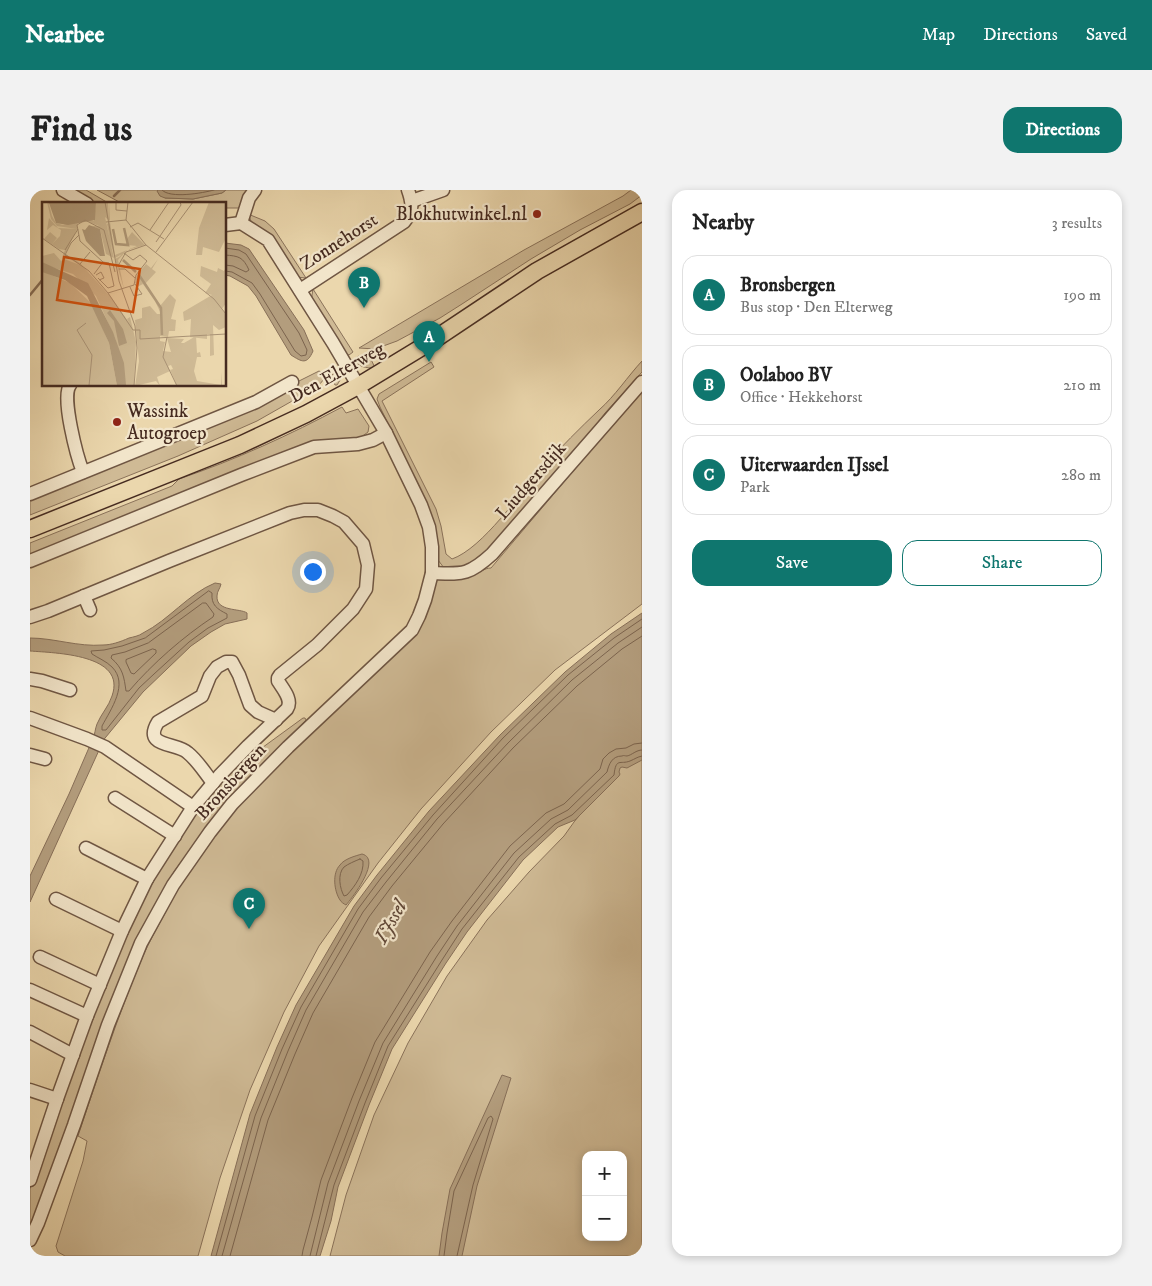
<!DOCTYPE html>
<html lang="en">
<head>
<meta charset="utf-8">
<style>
	body { margin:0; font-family:"IM FELL DW Pica",serif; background:#f2f2f2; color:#222 }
	.controls { position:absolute; right:15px; bottom:15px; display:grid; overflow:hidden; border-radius:10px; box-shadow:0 2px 8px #0003 }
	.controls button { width:45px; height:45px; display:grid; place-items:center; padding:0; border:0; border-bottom:1px solid #e0e0e0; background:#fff; color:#222; font:25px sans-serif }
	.you { position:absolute; left:282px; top:381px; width:18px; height:18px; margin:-12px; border:4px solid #fff; border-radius:50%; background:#1a73e8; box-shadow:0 0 0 8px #1a73e833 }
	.badge { display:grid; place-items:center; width:32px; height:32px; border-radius:50%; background:#0f766e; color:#fff; font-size:16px; font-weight:700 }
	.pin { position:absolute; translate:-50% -41px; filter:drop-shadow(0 1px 2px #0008) }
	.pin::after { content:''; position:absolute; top:26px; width:18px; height:15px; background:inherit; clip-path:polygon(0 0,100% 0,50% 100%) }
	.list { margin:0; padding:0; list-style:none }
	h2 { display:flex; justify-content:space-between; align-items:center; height:65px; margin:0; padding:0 20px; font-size:21px }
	h2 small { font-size:16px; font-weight:400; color:#767676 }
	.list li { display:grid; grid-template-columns:32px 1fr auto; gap:15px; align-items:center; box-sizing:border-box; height:80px; margin:0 10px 10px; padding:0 10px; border:1px solid #e0e0e0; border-radius:15px }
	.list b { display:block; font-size:19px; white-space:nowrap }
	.list p { margin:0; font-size:16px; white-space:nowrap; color:#767676 }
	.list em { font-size:16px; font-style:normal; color:#767676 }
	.actions { display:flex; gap:10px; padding:15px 20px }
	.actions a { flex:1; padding:11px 0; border:1px solid #0f766e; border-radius:15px; text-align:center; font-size:18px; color:#0f766e }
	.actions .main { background:#0f766e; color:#fff }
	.map { position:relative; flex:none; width:612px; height:1066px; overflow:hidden; border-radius:15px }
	header { display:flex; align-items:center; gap:30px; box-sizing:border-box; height:70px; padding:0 25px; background:#0f766e; color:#fff }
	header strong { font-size:24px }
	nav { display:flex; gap:28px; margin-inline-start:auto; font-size:18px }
	.intro { display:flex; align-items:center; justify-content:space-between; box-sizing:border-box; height:120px; padding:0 30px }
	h1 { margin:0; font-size:35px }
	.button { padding:12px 22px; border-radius:15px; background:#0f766e; color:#fff; font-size:18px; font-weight:700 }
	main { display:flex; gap:30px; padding:0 30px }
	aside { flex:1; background:#fff; border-radius:15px; box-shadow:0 2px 8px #0003 }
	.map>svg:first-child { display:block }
	.green { fill:#cfba95; stroke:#8a725a; fill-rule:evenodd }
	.water { fill:#b39d7d; stroke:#876f58 }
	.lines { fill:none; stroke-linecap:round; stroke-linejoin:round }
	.shore { stroke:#7c644e; stroke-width:1 }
	.stream { stroke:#876f58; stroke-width:2.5 }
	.minor-casing { stroke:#6f5643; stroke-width:15 }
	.major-casing { stroke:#462b20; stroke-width:19 }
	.minor { stroke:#f2e5ca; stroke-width:12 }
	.major { stroke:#ebd7ad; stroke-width:16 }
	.poi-dot { fill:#8f2418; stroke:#f2e5ca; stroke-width:2 }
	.labels { text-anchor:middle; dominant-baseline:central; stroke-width:4.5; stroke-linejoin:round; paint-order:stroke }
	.poi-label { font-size:19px; fill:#462b20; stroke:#f2e5ca; text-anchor:end }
	.street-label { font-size:19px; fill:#462b20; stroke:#f2e5ca }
	.water-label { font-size:20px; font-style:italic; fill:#614837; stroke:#f2e5ca }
	.inset-river { fill:none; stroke:#b39d7d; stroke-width:2.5 }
	.inset-road { fill:none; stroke:#a99275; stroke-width:1 }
	.view { fill:#d0520f; fill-opacity:0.15; stroke:#d0520f; stroke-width:2.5 }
	.inset-edge { fill:none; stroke:#462b20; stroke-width:2.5 }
</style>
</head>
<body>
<header>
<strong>Nearbee</strong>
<nav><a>Map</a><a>Directions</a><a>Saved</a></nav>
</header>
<div class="intro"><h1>Find us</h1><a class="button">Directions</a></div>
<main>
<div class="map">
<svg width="612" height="1066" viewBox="0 0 612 1066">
	<rect width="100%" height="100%" fill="#ebd7ad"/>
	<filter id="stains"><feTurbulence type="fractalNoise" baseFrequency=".004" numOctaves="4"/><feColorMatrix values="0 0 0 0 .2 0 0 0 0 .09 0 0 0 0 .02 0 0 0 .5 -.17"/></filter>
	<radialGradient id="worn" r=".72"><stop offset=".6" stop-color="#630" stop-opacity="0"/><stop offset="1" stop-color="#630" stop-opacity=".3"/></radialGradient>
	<g class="green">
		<polygon points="40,0 56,0 80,14 63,14"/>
		<polygon points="67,0 128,0 128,1 135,8 163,9 192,3 196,0 218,0 212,9 209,18 195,18 195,14 93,14"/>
		<polygon points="601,0 612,0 612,5 600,14 550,40 501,69 432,114 410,128 367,151 345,159 329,158 494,60 593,6"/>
		<polygon points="218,24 235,31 244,39 276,88 266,87 221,31"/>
		<polygon points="283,99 323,162 319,165 316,164 282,111 282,105"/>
		<path d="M336,165L340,167L345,178C335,178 330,177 322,170L329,166Z"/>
		<path d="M612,171V182L575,223L553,252L453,367C439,377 432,380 414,378L408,370L387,293L350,217L347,209L349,204L401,172L404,177L352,211L406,319L411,336L416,364L422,369C453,358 490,303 513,277C531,257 550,238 569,220C585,206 598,186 612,171Z"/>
		<path d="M309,177C314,183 311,189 307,195H305L301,187L305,181Z"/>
		<path d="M289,181L295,184C294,191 290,194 285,198L227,231L148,266L0,325V310L265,193Z"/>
		<path d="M612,200V414L525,480L461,542L391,619L348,673L289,756L254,822L220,900L190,988L168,1066H35L28,1062L26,1056L53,971L57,951L48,946C68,886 88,825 113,766C124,741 139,719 149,694L205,617L260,559L368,460L406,391L410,388C420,387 432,387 442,385C450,383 454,378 461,378Z"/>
		<path d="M312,217L316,223L328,219L339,236L338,242L330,248L318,250L0,367V353L142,296L149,289C205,270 260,245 312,217Z"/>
		<polygon points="273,528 275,528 276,530 274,532 232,575 167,651 145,680 127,711 0,1040 0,999 55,839 87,764 124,687 166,622 203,579"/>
		<path d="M612,558V1066H300L316,1005L344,925L378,853L417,786L457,730L499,682L534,646L544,632L590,577ZM556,965H593V1047H556Z"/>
	</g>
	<g class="water">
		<polygon points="128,0 196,0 192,3 163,9 135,8 130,6 127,1"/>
		<path d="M195,53L211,55L219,59L274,140L283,161C277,175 272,172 261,165L226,106L218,96L200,86L195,85Z"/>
		<path d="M185,393L191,394C190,399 187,401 187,406C186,422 210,418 217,423V429L195,434L181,442L161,456L113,502L71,553L63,549C65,544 65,539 67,534C71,524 79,516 82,506C97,464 25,463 0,461V448C24,448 48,457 73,455C81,455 90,452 99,448C103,447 109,446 113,443C139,430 158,404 185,393Z"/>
		<polygon points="612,423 612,570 597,578 592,577 590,578 589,582 590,584 589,586 545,630 528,637 493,670 437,742 416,773 362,859 339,915 308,997 301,1031 290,1066 181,1066 220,924 247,857 266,815 324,716 347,685 399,621 470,545 535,482 581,444"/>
		<polygon points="61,553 70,558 0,712 0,686 39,604"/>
		<path d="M332,664C352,669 323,707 316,715C314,714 311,712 310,710C304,701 302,683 310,675C314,669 325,666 332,664Z"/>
		<polygon points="472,885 481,888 447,996 432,1066 409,1066 412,1043 420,999"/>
	</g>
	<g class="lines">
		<g class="shore">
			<path d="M132,0C140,9 173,3 184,0"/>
			<polyline points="195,58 209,60 216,64 269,143 277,160 276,165 271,166 265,161 230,104 222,93 202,82 195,81"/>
			<path d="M195,65C209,66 213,67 219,80L216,82L203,76L195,75"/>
			<path d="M179,401L182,403C181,415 187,419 197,424V428L178,438L159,452L124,484L109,498L76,540H72V536C81,519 99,494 82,477C76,471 68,468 62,464L61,461L74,460L92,456L115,448Z"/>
			<path d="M173,413H176L184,424L183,427C153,447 123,473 99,501H96C94,487 93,478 81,468L82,465L95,462L118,453Z"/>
			<polygon points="123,459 126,460 126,463 104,484 101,483 96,472 96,470"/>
			<path d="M330,669L333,671C334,684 325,696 317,705L314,706C310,699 307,684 314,677C318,674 325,671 330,669Z"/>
			<polyline points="186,1066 225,926 252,859 271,817 328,719 351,688 403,625 473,548 538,485 584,448 612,429"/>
			<polyline points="192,1066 231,928 258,861 276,820 333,722 356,692 407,629 478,553 542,490 588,453 612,437"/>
			<polyline points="200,1066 238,930 265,864 283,823 339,727 362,696 413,634 483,558 547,496 592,459 612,446"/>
			<polyline points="272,1066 273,1060 282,1027 291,990 322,908 345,852 400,762 422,731 480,656 516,623 534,614 570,579 573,569 579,563 586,559 596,558 604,554 612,553"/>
			<path d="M280,1066L298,993L329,911L353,853L407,766L427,736L484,663L521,629L538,620L577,582C579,574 582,566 592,566C594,565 595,566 597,566C602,565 606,560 612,560"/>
			<path d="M286,1066L304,995L335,913L358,856L412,770L432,739L489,667L525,634L542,625L584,585C586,567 590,575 600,571C605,569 607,567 612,566"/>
			<polyline points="414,1066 417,1043 424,1001 458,928 461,926 463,929 443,995 427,1066"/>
		</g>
		<g class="stream">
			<polyline points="84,6 90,0"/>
			<polyline points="0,105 14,88"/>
		</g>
		<g class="minor-casing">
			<g id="minor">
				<polyline points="33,0 57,14"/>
				<polyline points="382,11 413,0"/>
				<polyline points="211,33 219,8 225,0"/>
				<path d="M270,100L374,32C383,21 383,14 378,0"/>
				<path d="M40,195C31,207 47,267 53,282"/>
				<polyline points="0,304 226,212 262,192"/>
				<polyline points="0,371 211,285 284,257 328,254 343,250 356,243"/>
				<path d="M402,383C432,384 438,386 462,364L612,192"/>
				<polyline points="54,406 60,420"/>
				<path d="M0,427L18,421L139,371L260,323L274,320H288L303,326L314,332L333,354L338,375L336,399L323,419L287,455L250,485L248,488V491C253,499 263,510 257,519L218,556L189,586L163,617L117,689L92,741L57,826L27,909L0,990"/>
				<polyline points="0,489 12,491 40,500"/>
				<polyline points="0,528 57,549 75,557 163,617"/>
				<polyline points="0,565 15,569"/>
				<path d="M183,593C175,583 168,571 158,563C147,552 112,558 128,532L172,506L180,486L187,477L196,472H202L209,485L220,515L228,522L246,530"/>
				<polyline points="85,608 145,646"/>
				<polyline points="56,658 117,689"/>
				<polyline points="26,709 92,741"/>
				<polyline points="10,767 70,795"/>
				<polyline points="0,800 57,826"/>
				<polyline points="0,842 43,865"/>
				<polyline points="0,900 27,909"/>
				<polyline points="0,1050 8,1033 44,935 78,835 111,753 143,695 180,642 202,614 258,557 382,440 389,426 395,410 402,383 402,357 399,337 391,315 356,243 303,153 238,50 211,33 195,35"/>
			</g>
		</g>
		<g class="major-casing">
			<polyline id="major" points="0,339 210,255 276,224 328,196 402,151 507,81 612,22"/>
		</g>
		<use href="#minor" class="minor"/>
		<use href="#major" class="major"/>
	</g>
	<g class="poi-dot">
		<circle cx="507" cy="24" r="5"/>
		<circle cx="87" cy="232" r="5"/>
	</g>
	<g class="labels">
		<g class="poi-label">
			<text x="497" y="24">Blokhutwinkel.nl</text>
			<text x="97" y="221" text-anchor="start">Wassink<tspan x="97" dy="22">Autogroep</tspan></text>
		</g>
		<g class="street-label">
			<text transform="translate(309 52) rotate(-33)">Zonnehorst</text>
			<text transform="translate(307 183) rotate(-29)">Den Elterweg</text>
			<text transform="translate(501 291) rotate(-49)">Liudgersdijk</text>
			<text transform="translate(201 592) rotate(-48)">Bronsbergen</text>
		</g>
		<g class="water-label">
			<text transform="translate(361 732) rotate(-61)">IJssel</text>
		</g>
	</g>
	<g transform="translate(12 12)">
		<rect width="184" height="184" fill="#ebd7ad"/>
		<path d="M5,0H11L7,2L10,14L14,21L21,23L43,17L52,19L54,0H66L67,18L68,0V19L63,15L68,38L65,22L68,20L73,53L95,44L86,43L85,37L90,30L103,43L85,48L76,58L82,87L73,57L77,55L80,52L73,56L68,39L72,56L64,52L58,27L49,24H57L42,18L35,22V27L15,24L9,17ZM167,0H184V36L177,50L161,45L160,53H154L157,26ZM7,16L16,26L35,27L23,52L38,61L66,92L79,90L67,92L88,122L85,117L88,115L94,140L92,184H82L73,136L54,94L31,72L0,62V54L12,51L19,59L22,57L38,63L21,53L23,48L17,47L2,37L8,30L15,36L10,42L18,34L19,28L11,23L5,28ZM116,57L110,67L114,70L103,82L111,96L101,82L97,84L93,81L95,73L104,62L109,66ZM159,64L175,70L176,66L182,69L184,66V101L180,107L184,112V125L177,128L171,123L172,153L168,154V132H165V137L148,135L149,117L142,119L141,110L170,93L163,91L169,82L158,74ZM0,69L28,81L50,102L67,141L75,184H0ZM128,92L134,98L129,117L134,118L133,129H127L126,135L118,134V139L123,140L121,149L129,150L125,136L142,137L139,141H142L154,134L155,151L158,150L159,155H155L152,169L155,179L179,183L180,170V183L184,184H135L128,168L131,167L129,163L126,164L121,150L128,169L115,175L118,184L114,179L93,184L97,159L93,118L100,116V106L108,104L115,112H119L113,99L118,104Z" fill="#cfba95"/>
		<path d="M24,0H54L53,18L26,23L14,21L7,1ZM47,23L58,27L63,54H58L44,39L40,27L43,28ZM0,60L46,81L71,130L82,161L84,183L75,184L67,141L45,94L23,78L0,70ZM68,108L81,127L85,141L77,144L72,119L65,111Z" fill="#b39d7d"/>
		<path class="inset-river" d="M71,27L74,42L86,43L82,26M81,58L94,70M97,73L119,106L120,133"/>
		<path class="inset-road" d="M63,0L77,79L93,124L95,146L92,184M74,0V8L85,9M86,0L84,18L104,43M64,20L84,18M88,25L96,21L122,37M108,28L127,0M0,36L47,69L66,91L92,83L94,73L105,59L98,53L91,58L82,51M114,40L139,3L138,0M104,43L172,97L184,112M23,48L36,27M114,50L151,0M26,55L23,53L29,41L37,33M38,62L48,50M76,64L84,50L104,43M77,67H83L93,76M52,72L61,60L38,39L35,23L43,18L62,28L73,70M54,73L59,70L62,76L57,78M56,76L66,86L72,84L67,61L61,60M88,85L92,94L100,92L93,82M66,91L91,128H98V137L184,132M44,121L35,128L50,153L47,184M125,135L121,155L135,184"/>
		<path class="view" d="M22,55L98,67L91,110L15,98Z"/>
		<rect width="184" height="184" class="inset-edge"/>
	</g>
	<rect width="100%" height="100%" filter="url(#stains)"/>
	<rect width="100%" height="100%" fill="url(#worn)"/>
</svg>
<div class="controls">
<button>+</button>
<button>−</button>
</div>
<div class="you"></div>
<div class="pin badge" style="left:399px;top:172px">A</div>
<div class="pin badge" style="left:334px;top:118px">B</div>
<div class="pin badge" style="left:219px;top:739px">C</div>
</div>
<aside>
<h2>Nearby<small>3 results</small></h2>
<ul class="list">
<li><span class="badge">A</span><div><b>Bronsbergen</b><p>Bus stop · Den Elterweg</p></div><em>190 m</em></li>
<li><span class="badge">B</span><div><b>Oolaboo BV</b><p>Office · Hekkehorst</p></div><em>210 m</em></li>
<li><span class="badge">C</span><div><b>Uiterwaarden IJssel</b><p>Park</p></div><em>280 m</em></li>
</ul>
<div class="actions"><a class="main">Save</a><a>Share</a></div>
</aside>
</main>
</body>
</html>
